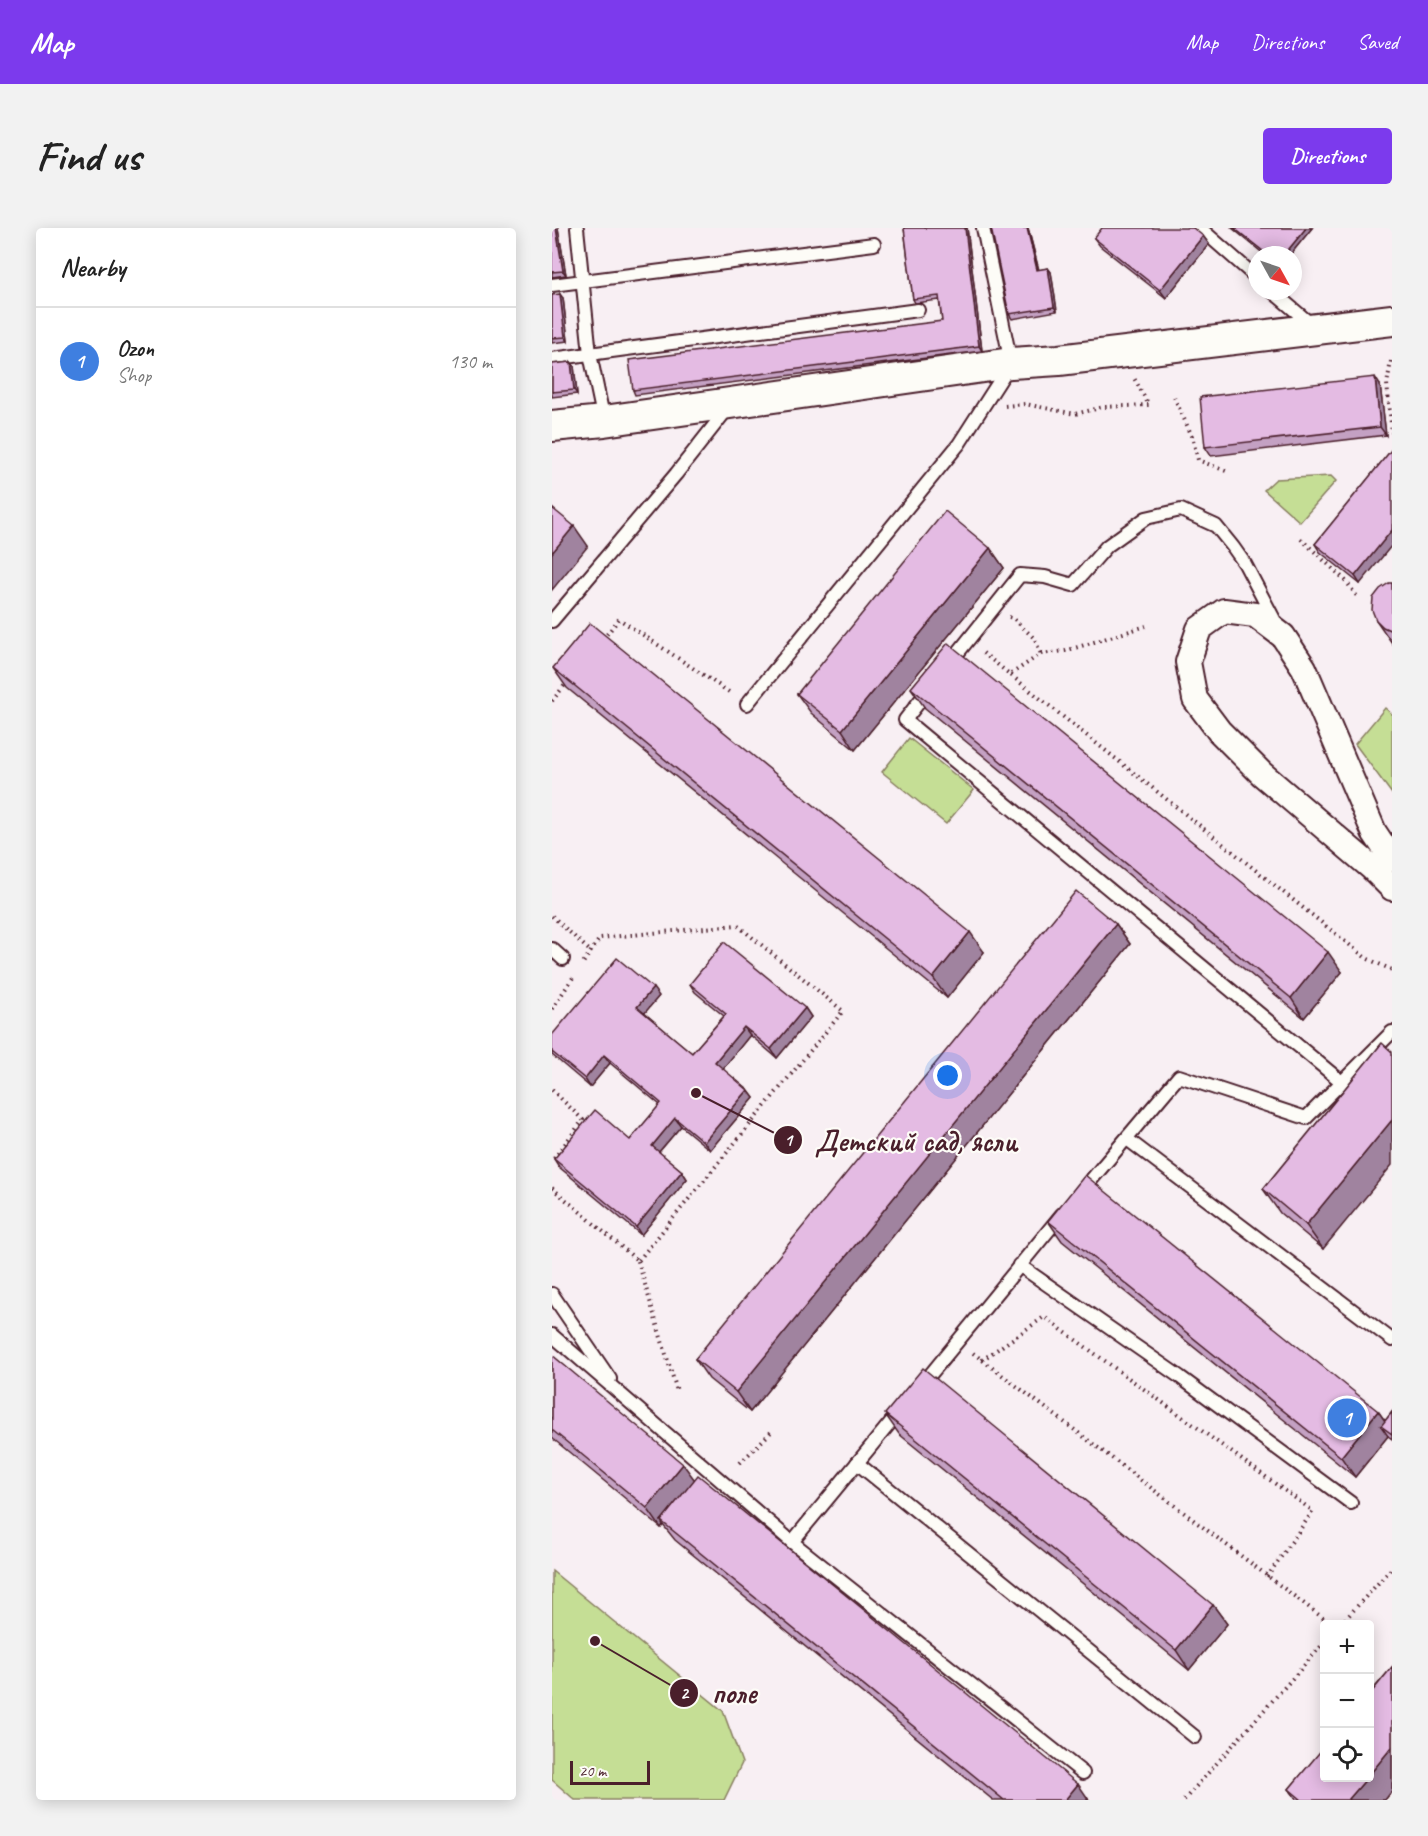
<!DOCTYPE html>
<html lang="en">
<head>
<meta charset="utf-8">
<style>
	body { margin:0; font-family:Caveat,sans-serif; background:#f2f2f2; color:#222 }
	.controls { position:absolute; right:18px; bottom:18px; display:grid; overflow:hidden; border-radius:6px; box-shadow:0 3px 15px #0003 }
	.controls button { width:54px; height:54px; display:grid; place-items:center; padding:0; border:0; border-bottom:2px solid #e0e0e0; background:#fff; color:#222; font:30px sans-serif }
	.compass { position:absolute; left:696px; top:18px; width:54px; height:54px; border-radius:50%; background:#fff; box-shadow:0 3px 15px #0003; rotate:130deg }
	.scale { position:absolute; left:18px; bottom:15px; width:80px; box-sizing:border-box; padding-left:6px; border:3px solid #4a1f2b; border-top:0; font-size:16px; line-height:21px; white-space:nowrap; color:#4a1f2b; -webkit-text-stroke:4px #fdfcf7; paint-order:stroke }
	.you { position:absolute; left:396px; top:848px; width:21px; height:21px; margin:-15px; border:4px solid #fff; border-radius:50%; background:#1a73e8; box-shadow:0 0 0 9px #1a73e833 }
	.badge { display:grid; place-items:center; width:39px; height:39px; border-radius:50%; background:#7c3aed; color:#fff; font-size:20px; font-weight:700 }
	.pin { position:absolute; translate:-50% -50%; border:3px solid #fff; box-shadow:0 2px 6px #0006 }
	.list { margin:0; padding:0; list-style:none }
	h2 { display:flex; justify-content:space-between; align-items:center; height:78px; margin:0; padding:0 24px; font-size:26px }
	h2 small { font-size:20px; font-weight:400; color:#767676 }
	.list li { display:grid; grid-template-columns:39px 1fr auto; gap:18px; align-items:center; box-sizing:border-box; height:108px; padding:0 24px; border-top:2px solid #e0e0e0 }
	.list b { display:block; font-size:22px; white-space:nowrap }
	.list p { margin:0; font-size:20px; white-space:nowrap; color:#767676 }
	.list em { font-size:20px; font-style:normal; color:#767676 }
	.icon { flex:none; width:33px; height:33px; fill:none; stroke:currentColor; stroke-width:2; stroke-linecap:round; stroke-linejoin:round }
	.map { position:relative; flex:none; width:840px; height:1572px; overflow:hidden; border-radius:6px }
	header { display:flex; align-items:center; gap:36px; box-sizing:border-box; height:84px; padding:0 30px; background:#7c3aed; color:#fff }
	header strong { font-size:28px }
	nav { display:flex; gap:33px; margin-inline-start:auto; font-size:21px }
	.intro { display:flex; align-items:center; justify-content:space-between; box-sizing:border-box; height:144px; padding:0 36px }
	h1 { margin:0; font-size:42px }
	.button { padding:15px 27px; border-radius:6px; background:#7c3aed; color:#fff; font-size:21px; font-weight:700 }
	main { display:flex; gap:36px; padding:0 36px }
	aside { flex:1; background:#fff; border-radius:6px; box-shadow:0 3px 15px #0003 }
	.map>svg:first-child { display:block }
	.green { fill:#c5de95; stroke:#887e60; stroke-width:1.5 }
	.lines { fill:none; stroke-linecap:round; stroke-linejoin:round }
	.service-casing { stroke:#4a1f2b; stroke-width:16 }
	.minor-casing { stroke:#4a1f2b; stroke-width:28 }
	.tertiary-casing { stroke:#4a1f2b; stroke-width:34 }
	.path { stroke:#4a1f2b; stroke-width:4; stroke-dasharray:1.5 4.5; stroke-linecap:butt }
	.service { stroke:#fdfcf7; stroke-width:12 }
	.minor { stroke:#fdfcf7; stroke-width:24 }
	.tertiary { stroke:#fdfcf7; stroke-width:30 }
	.wall { fill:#c4a1c3; stroke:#4a1f2b; stroke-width:1.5 }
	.shaded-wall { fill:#a0839f; stroke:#4a1f2b; stroke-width:1.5 }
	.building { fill:#e4bbe3; stroke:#4a1f2b; stroke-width:1.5 }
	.leader { fill:none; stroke:#4a1f2b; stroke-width:2 }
	.callout-dot { fill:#4a1f2b; stroke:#fdfcf7; stroke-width:2 }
	.mark-label { font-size:18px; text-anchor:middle; font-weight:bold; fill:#fff }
	.callout-label { font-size:30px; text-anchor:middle; font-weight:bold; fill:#4a1f2b; stroke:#fdfcf7; stroke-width:4.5; stroke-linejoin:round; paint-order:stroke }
</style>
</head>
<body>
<header>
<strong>Map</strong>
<nav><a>Map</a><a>Directions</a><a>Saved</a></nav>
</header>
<div class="intro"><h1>Find us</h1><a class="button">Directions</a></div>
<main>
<aside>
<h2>Nearby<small></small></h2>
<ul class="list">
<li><span class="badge" style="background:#3f7fe0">1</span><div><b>Ozon</b><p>Shop</p></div><em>130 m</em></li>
</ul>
</aside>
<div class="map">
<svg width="840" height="1572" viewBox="0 0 840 1572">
	<rect width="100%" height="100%" fill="#f8eff3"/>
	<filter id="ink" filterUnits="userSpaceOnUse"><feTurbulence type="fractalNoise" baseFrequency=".0167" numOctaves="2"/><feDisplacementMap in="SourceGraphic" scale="12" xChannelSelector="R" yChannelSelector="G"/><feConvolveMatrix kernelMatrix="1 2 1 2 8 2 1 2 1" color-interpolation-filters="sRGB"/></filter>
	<g filter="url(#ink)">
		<g class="green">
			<polygon points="779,248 784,253 748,294 712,262 724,251"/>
			<polygon points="833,480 840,486 840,566 803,516"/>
			<polygon points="357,510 422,562 394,596 330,544"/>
			<polygon points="0,1343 171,1483 190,1535 172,1572 23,1572 0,1552"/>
		</g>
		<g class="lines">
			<g class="service-casing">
				<g id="service">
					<polyline points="25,0 38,126 52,193"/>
					<polyline points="648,0 705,50"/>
					<polyline points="0,57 322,16"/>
					<polyline points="720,63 761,98"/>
					<polyline points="0,131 366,82"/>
					<polyline points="0,393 124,246 176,180"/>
					<polyline points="397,436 468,347 493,349 521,357 555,318 594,290 629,282 664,298 681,319 693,336 724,395"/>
					<polyline points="377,461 353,492 791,855"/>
					<polyline points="195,476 407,216 459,135 431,0"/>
					<polyline points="0,721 11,731"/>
					<polyline points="575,911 840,1112"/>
					<polyline points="529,964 627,848 754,890 840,804"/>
					<polyline points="467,1037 628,1149 799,1275"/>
					<polyline points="0,1066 58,1151"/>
					<polyline points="0,1107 240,1314 348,1183"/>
					<polyline points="369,1158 510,986"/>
					<polyline points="305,1235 643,1509"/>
					<polyline points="240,1314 531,1545"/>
				</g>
			</g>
			<g class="minor-casing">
				<polyline id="minor" points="840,631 822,604 752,440 731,408 703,387 672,383 647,401 636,434 643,471 667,503 710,546 819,639 840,660"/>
			</g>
			<g class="tertiary-casing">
				<polyline id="tertiary" points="0,198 52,193 459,135 507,132 840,92"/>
			</g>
			<g class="path">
				<polyline points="839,133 835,156 840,205"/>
				<polyline points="622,169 640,208 646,232 674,243"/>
				<polyline points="453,178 473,176 523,186 552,179 597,177 582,150"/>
				<polyline points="749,311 793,352 807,371"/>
				<polyline points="457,389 461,390 483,411 489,426"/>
				<polyline points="51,411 67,391 180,466"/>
				<polyline points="431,425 814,730 840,742"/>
				<polyline points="459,446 489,426 513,423 594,398"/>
				<polyline points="0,473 16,453"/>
				<polyline points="0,688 39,724"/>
				<polyline points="0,781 22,748"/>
				<polyline points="0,862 31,892 0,933"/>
				<polyline points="0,960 86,1033 291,783 185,697 48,710 31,735"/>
				<polyline points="86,1033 125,1163"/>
				<polyline points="421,1125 779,1396"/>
				<polyline points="430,1132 492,1089 761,1283 715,1349"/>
				<polyline points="188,1235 219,1204"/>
				<polyline points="789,1396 840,1340"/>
				<polyline points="632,1572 772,1415"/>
			</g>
			<use href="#service" class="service"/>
			<use href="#minor" class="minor"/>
			<use href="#tertiary" class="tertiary"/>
		</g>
		<g class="wall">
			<polygon points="0,0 6,0 14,47 0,49"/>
			<polygon points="352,0 415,0 430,123 83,167 81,162 390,93 387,72 363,75 361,71"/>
			<polygon points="439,0 476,0 487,42 496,40 499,44 505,83 460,91 457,86"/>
			<polygon points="680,0 760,0 738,27 713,27"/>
			<polygon points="651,8 657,16 614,70 548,18 542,10"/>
			<polygon points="0,67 11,70 16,113 0,115"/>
			<polygon points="19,134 22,138 25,166 0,169 0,136"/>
			<polygon points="828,157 834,207 659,228 653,219"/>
			<polygon points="840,221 808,356 768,324 763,316"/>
			<polygon points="438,320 452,340 303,522 259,485 245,466"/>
			<polygon points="840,355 840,415 824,392"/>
			<polygon points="1,440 432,724 395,770 15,460"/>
			<polygon points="359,460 790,744 752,790 373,480"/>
			<polygon points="564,696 578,716 198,1184 157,1151 143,1131"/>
			<polygon points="138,756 253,780 259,789 225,830 198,807 170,841 196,862 202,870 158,922 129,898 107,924 130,943 135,951 89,1007 7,939 2,931 78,912 108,877 58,835 38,859 0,827 0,807 107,768 92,785 140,825 172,788 143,764"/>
			<polygon points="830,815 771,1021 728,985 711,961"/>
			<polygon points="496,993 826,1183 833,1193 840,1184 840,1211 836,1208 803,1249 510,1013"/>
			<polygon points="0,1127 142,1251 537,1572 441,1572 123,1312 111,1297 109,1300 0,1210"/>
			<polygon points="333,1186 661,1377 675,1396 637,1442 347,1206"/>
			<polygon points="840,1439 840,1563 833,1572 745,1572 737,1561"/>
		</g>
		<g class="shaded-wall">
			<polygon points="4,0 6,0 14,47 11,43"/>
			<polygon points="413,0 415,0 430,123 427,118"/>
			<polygon points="475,0 476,0 488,47 485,42"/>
			<polygon points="754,0 760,0 738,27 732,27"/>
			<polygon points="651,8 657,16 614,70 608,62"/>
			<polygon points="496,40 499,44 505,83 502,79"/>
			<polygon points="8,66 11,70 16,113 13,109"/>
			<polygon points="19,134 22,138 25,166 22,162"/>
			<polygon points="823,149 828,157 834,207 828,199"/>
			<polygon points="22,298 36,318 0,362 0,325"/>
			<polygon points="840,302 840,317 808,356 803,348"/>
			<polygon points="438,320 452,340 303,522 290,502"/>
			<polygon points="564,696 578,716 198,1184 184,1164"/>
			<polygon points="418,704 432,724 395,770 381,750"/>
			<polygon points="776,724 790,744 752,790 739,770"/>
			<polygon points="101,760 107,768 91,787 85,779"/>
			<polygon points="253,780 259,789 225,830 219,821"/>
			<polygon points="192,799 198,807 169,843 163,834"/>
			<polygon points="52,827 58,835 38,859 33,851"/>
			<polygon points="196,862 202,870 158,922 152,914"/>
			<polygon points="123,890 129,898 105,926 100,918"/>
			<polygon points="840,892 840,937 771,1021 754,997"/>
			<polygon points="130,943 135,951 89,1007 84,999"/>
			<polygon points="826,1183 840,1203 829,1198 836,1208 803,1249 789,1229"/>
			<polygon points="131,1236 145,1255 109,1293 111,1297 109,1300 95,1280"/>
			<polygon points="661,1377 675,1396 637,1442 624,1422"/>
			<polygon points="840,1519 840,1563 833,1572 796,1572 815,1550 818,1550 818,1546"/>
			<polygon points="526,1556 537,1572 513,1572"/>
		</g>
		<g class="building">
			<polygon points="0,0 4,0 11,43 0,44"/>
			<polygon points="352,0 413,0 427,118 81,162 77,132 390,93 387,68 361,71"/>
			<polygon points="439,0 475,0 485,42 496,40 502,79 457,86"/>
			<polygon points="550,0 641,0 651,8 608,62 542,10"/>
			<polygon points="682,0 754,0 732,27 716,27"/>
			<polygon points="8,66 13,109 0,110 0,67"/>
			<polygon points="19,134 22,162 0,164 0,136"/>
			<polygon points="823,149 828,199 653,219 648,169"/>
			<polygon points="840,221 840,302 803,348 763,316"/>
			<polygon points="0,280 22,298 0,325"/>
			<polygon points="393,283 438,320 290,502 245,466"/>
			<polygon points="837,355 840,355 840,403 831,399 824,392 820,382 821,370 828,361"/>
			<polygon points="38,395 418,704 381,750 1,440"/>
			<polygon points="396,415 776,724 739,770 359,460"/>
			<polygon points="524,663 564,696 184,1164 143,1131"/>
			<polygon points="172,714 253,780 219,821 192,799 163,834 196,862 152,914 123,890 100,918 130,943 84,999 2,931 43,882 78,912 109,875 52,827 33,851 0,824 0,807 65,730 101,760 85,779 140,825 174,786 138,756"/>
			<polygon points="830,815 840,824 840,892 754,997 711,961"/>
			<polygon points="533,947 826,1183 789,1229 496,993"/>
			<polygon points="0,1127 131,1236 95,1280 0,1202"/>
			<polygon points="371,1140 661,1377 624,1422 333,1186"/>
			<polygon points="840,1184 840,1206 829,1198"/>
			<polygon points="146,1247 526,1556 513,1572 452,1572 109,1293"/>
			<polygon points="840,1439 840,1519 818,1546 818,1466"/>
			<polygon points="772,1519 772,1550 815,1550 796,1572 750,1572 737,1561"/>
		</g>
	</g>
	<path class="leader" d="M144 865L236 912M43 1413L132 1465"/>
	<g class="callout-dot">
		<circle cx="144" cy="865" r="6"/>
		<circle cx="43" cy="1413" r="6"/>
		<circle cx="236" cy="912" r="15"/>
		<circle cx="132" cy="1465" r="15"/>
	</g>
	<g class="mark-label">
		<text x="236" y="918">1</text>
		<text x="132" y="1471">2</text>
	</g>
	<g class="callout-label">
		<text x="364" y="923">Детский сад, ясли</text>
		<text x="182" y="1475">поле</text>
	</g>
</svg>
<div class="controls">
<button>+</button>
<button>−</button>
<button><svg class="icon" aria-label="locate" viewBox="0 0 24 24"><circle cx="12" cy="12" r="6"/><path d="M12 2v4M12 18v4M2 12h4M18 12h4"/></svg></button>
</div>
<svg class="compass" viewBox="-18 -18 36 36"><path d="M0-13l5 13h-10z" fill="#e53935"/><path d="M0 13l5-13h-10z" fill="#767676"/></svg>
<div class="scale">20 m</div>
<div class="you"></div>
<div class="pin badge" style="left:795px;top:1190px;background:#3f7fe0">1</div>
</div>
</main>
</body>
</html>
